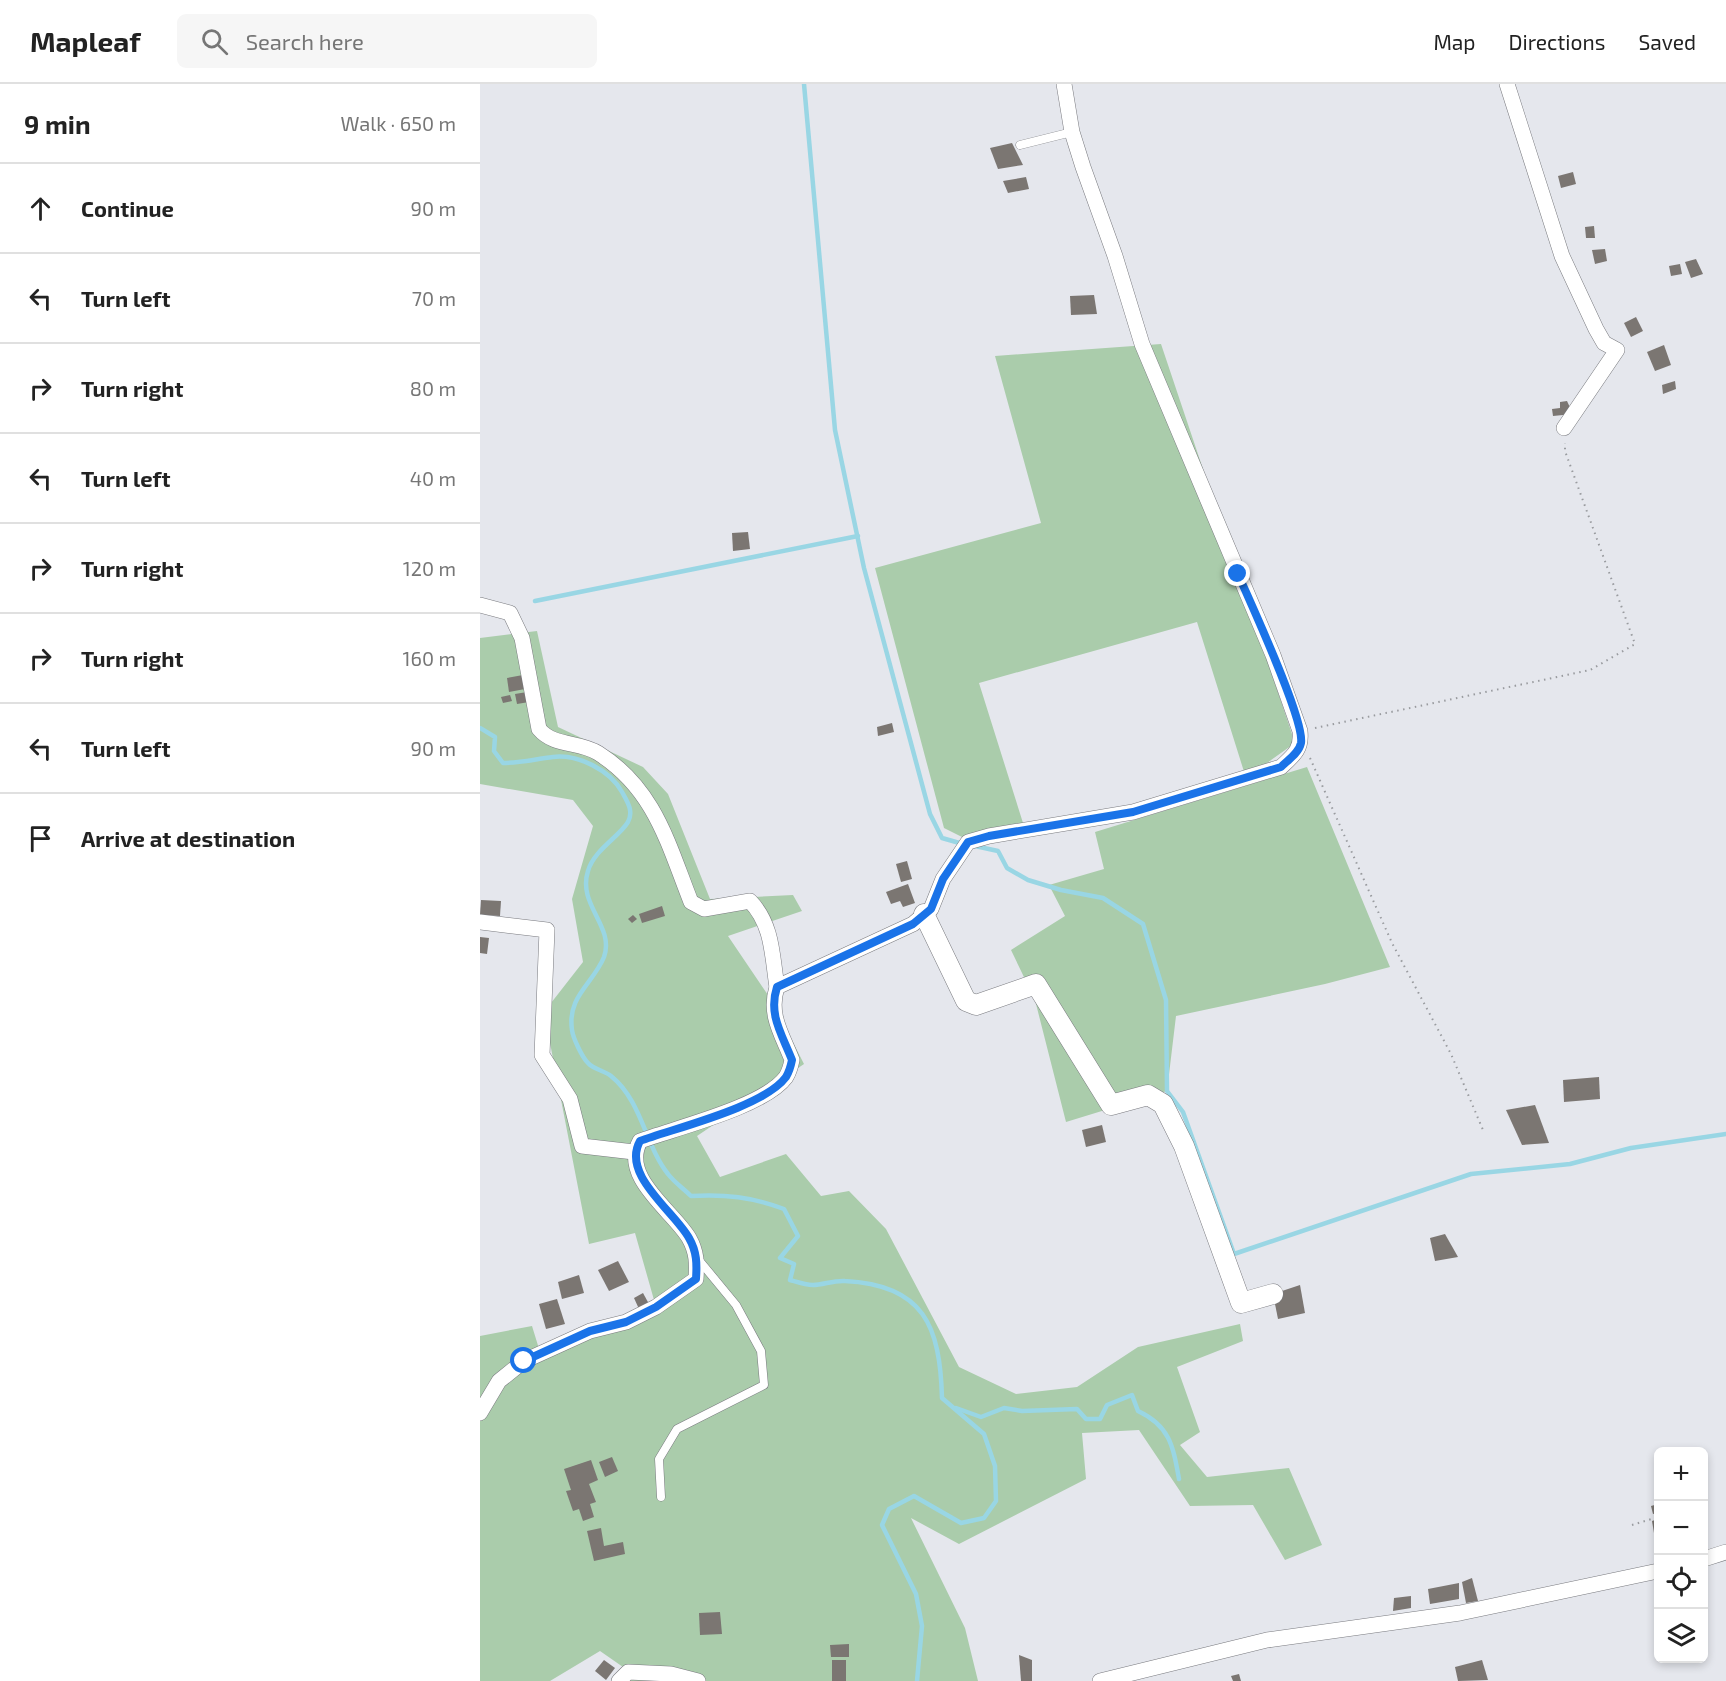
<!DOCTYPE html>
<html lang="en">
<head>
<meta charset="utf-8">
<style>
	body { margin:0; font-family:"Exo 2",sans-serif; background:#f6f6f6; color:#222 }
	.controls { position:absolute; right:18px; bottom:18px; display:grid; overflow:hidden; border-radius:9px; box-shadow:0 3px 9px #0003 }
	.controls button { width:54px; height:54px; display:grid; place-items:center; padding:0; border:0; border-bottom:2px solid #e0e0e0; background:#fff; color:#222; font:30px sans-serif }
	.stop { position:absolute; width:18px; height:18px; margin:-14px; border:4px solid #1a73e8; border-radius:50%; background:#fff }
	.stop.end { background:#1a73e8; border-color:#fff; box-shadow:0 2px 6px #0008 }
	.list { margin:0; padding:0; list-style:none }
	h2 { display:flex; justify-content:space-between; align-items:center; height:78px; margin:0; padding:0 24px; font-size:26px }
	h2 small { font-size:20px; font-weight:400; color:#767676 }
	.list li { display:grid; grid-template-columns:39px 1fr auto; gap:18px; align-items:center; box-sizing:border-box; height:90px; padding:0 24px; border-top:2px solid #e0e0e0 }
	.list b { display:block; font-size:22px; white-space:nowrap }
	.list em { font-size:20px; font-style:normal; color:#767676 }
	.icon { flex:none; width:33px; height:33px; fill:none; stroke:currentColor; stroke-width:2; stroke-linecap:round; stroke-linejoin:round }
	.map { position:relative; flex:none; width:1246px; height:1597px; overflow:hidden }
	header { display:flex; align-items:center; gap:36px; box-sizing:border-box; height:84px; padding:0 30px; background:#fff; border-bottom:2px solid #e0e0e0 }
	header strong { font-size:28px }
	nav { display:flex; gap:33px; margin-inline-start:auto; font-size:21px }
	.search { width:420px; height:54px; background:#f6f6f6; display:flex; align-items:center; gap:15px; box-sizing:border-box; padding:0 21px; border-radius:9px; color:#767676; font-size:22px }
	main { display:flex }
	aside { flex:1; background:#fff }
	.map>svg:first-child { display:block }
	.green { fill:#aaccab }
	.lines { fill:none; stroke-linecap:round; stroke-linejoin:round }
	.stream { stroke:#99d6e4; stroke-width:4.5 }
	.building { fill:#7b7672 }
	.service-casing { stroke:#797a7f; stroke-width:9 }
	.minor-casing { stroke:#797a7f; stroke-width:16 }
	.tertiary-casing { stroke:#797a7f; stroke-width:21 }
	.path { stroke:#999b9f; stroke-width:2; stroke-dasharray:1.5 4.5; stroke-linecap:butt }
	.service { stroke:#fff; stroke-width:8 }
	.minor { stroke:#fff; stroke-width:15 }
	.tertiary { stroke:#fff; stroke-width:20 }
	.route { stroke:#1a73e8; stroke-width:8 }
</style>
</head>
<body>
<header>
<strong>Mapleaf</strong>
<div class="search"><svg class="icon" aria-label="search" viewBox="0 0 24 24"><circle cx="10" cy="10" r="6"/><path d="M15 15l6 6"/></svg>Search here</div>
<nav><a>Map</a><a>Directions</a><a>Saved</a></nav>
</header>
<main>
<aside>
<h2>9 min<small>Walk · 650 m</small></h2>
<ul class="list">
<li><svg class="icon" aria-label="ahead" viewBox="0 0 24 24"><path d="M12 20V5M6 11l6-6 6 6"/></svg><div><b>Continue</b></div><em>90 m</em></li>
<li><svg class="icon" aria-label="left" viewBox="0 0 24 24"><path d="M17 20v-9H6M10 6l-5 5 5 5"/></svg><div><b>Turn left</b></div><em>70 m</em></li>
<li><svg class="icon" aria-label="right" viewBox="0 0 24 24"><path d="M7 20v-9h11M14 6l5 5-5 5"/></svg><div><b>Turn right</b></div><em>80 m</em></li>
<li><svg class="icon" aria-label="left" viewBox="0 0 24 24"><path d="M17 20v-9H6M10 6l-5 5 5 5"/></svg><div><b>Turn left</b></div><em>40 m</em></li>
<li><svg class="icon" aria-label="right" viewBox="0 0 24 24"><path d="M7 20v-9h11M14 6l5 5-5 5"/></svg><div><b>Turn right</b></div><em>120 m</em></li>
<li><svg class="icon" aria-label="right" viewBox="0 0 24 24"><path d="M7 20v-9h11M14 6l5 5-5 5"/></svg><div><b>Turn right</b></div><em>160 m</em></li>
<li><svg class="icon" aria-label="left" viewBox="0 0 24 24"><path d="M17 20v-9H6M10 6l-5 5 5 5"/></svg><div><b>Turn left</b></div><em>90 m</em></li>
<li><svg class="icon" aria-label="arrive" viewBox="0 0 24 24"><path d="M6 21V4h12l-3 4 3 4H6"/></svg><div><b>Arrive at destination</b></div></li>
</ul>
</aside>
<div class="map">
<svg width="1246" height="1597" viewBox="0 0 1246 1597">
	<rect width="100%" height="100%" fill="#e5e7ed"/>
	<g class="green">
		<polygon points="681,260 815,659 766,694 717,538 499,599 543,739 484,754 464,744 395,484 561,439 515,272"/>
		<polygon points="57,547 78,643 163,683 188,710 230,815 313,811 322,827 248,852 292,917 324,980 217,1052 240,1093 306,1070 341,1112 369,1107 406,1145 479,1283 536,1310 597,1303 658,1263 760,1240 763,1257 697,1283 720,1348 700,1361 727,1393 809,1384 842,1461 805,1476 773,1421 710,1422 659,1346 602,1349 606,1395 479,1460 431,1434 485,1544 498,1597 136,1597 143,1583 120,1567 70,1597 0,1597 0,1252 52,1242 60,1268 176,1223 155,1149 109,1160 64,928 103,878 92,815 113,742 93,716 0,700 0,554"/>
		<polygon points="827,683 910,883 845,900 696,932 687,1007 586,1038 555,916 531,866 585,832 569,801 624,785 615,748"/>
	</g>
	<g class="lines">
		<g class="stream">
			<polyline points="324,0 355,346 384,484 450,730 462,754 483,760"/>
			<polyline points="55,517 378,452"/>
			<path d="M0,644L15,653L14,667L23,679C41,679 55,675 73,673C98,670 130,686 142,708C147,717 154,727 148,738C139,753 114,766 108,787C97,821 135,842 124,873C113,900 87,912 92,946C93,954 102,973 108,979C113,985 125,987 131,992C162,1017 165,1061 188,1090C194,1098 204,1105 211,1112C245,1110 272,1113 304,1125L318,1152L300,1174L314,1180L310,1196C317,1198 325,1201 333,1201C343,1201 354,1196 365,1197C444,1201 460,1242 462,1314L504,1350L515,1382L516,1417L504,1434L481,1439L434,1412L409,1425L402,1441L436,1510L442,1542L437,1597"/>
			<polyline points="495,762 518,767 527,784 548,796 581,806 623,814 663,840 686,916 687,1007 703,1028 754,1170 991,1090 1090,1080 1151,1064 1246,1050"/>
			<path d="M476,1324L501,1333L524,1324L542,1327L597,1325L606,1335H620L627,1321L652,1311L658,1327C690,1342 693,1362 699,1395"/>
		</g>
	</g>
	<g class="building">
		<polygon points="532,59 543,81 518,85 510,64"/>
		<polygon points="1093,88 1096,100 1081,104 1078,92"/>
		<polygon points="546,93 549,105 528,109 523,97"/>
		<polygon points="1114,142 1115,154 1106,154 1105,143"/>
		<polygon points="1125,165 1127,177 1115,180 1112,166"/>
		<polygon points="1216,175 1223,190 1211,194 1205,178"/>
		<polygon points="1200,180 1202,190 1191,192 1189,182"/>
		<polygon points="614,211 617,230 591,231 590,212"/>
		<polygon points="1156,233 1163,247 1151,253 1144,239"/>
		<polygon points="1184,261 1191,281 1175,287 1167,268"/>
		<polygon points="1195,297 1196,305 1183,310 1182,301"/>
		<polygon points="1087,317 1093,330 1073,332 1072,325 1080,324 1080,318"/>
		<polygon points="268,448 270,465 253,467 252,449"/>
		<polygon points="43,591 45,605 29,608 27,594"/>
		<polygon points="47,608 49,618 37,620 35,610"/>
		<polygon points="30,611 32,617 23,619 21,613"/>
		<polygon points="412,639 414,648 398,652 397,643"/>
		<polygon points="427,777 432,795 421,798 416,780"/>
		<polygon points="428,800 435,819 423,823 420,817 411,820 406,808"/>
		<polygon points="1,816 21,817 20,832 0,831"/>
		<polygon points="182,822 185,832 162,839 159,830"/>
		<polygon points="153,831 157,835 152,839 148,835"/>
		<polygon points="0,853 9,854 7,870 0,869"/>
		<polygon points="1119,993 1120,1015 1084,1018 1083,996"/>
		<polygon points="1055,1021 1069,1059 1042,1061 1026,1026"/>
		<polygon points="622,1041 626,1058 606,1063 602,1046"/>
		<polygon points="965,1150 978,1173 955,1177 950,1154"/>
		<polygon points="138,1177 149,1198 129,1207 118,1186"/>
		<polygon points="99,1191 104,1209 82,1215 78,1198"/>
		<polygon points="820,1201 825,1229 798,1235 793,1210"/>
		<polygon points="163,1209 169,1220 159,1225 154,1214"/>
		<polygon points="77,1215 85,1240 66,1245 59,1220"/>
		<polygon points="132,1373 138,1387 125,1393 119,1378"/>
		<polygon points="111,1376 118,1396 109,1400 116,1418 110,1420 114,1433 103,1437 99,1425 93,1427 86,1407 91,1406 84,1385"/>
		<polygon points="1178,1420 1178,1429 1173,1430 1171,1422"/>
		<polygon points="1178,1435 1178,1448 1174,1449 1172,1437"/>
		<polygon points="121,1444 124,1462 143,1458 145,1470 114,1477 107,1447"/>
		<polygon points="992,1494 998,1517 986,1519 982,1498"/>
		<polygon points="979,1499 979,1515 950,1520 948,1505"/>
		<polygon points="931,1512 931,1524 913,1527 914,1514"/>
		<polygon points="240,1528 242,1550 220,1551 219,1529"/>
		<polygon points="369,1560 369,1573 351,1573 350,1561"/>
		<polygon points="539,1571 552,1576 552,1597 541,1597"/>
		<polygon points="124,1576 135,1584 126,1596 115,1587"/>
		<rect x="352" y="1576" width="14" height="21"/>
		<polygon points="1002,1576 1008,1596 978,1597 975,1583"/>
		<polygon points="759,1590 761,1597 753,1597 751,1592"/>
	</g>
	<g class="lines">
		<g class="service-casing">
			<g id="service">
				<polyline points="540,61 592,48"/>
				<polyline points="181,1413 179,1375 197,1345 284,1301 281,1267 256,1221 218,1175"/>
			</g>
		</g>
		<g class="minor-casing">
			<g id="minor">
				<polyline points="1027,0 1082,172 1116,245 1124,259 1137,266 1084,344"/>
				<path d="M0,521L30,529L42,554L59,645C74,663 99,657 118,669C175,705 188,760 211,818L224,825L270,817C293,841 292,872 297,903"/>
				<polyline points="0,838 67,846 62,971 90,1015 102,1062 154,1068"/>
				<path d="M0,1329L19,1297L44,1277L110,1247L146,1238L176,1223L216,1195C217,1180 217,1168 209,1154C193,1127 140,1093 160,1057C195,1044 284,1023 306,993C309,988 311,981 312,976C302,950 288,931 297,903L433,840L451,825L463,795L488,758L509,752L653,728L801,683C814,671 822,665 820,647L793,571L662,260L635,172L603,83L592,48L584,0"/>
				<polyline points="1224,1475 1246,1468"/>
				<polyline points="139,1597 148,1588 191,1590 218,1597"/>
				<polyline points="620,1597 787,1556 980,1529 1178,1487"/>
			</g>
		</g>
		<g class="tertiary-casing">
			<polyline id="tertiary" points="444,830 486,917 496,921 556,900 631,1021 668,1011 683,1020 704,1062 761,1219 793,1210"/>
		</g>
		<g class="path">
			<polyline points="835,644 1110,586 1155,560 1085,367 1085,359"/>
			<polyline points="830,674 912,859 971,970 1003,1046"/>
			<polyline points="1152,1441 1178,1433"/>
		</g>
		<use href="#service" class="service"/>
		<use href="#minor" class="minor"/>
		<use href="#tertiary" class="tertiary"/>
	</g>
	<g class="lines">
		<path class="route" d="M44,1277L110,1247L146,1238L176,1223L216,1195C217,1180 217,1168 209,1154C194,1127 141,1091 160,1057C195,1044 284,1023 306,993C309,988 311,981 312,976C302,950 288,931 297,903L433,840L451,825L463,795L488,758L509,752L653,728L801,683C808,676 819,669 821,659C825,636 770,518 758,490"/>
	</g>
</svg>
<div class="controls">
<button>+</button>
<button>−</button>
<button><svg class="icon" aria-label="locate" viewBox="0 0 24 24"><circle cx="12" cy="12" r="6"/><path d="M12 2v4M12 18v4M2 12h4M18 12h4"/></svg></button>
<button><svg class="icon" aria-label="layers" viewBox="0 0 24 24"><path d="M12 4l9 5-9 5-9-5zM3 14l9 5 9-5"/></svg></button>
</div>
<div class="stop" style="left:44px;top:1277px"></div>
<div class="stop end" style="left:758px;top:490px"></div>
</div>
</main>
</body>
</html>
